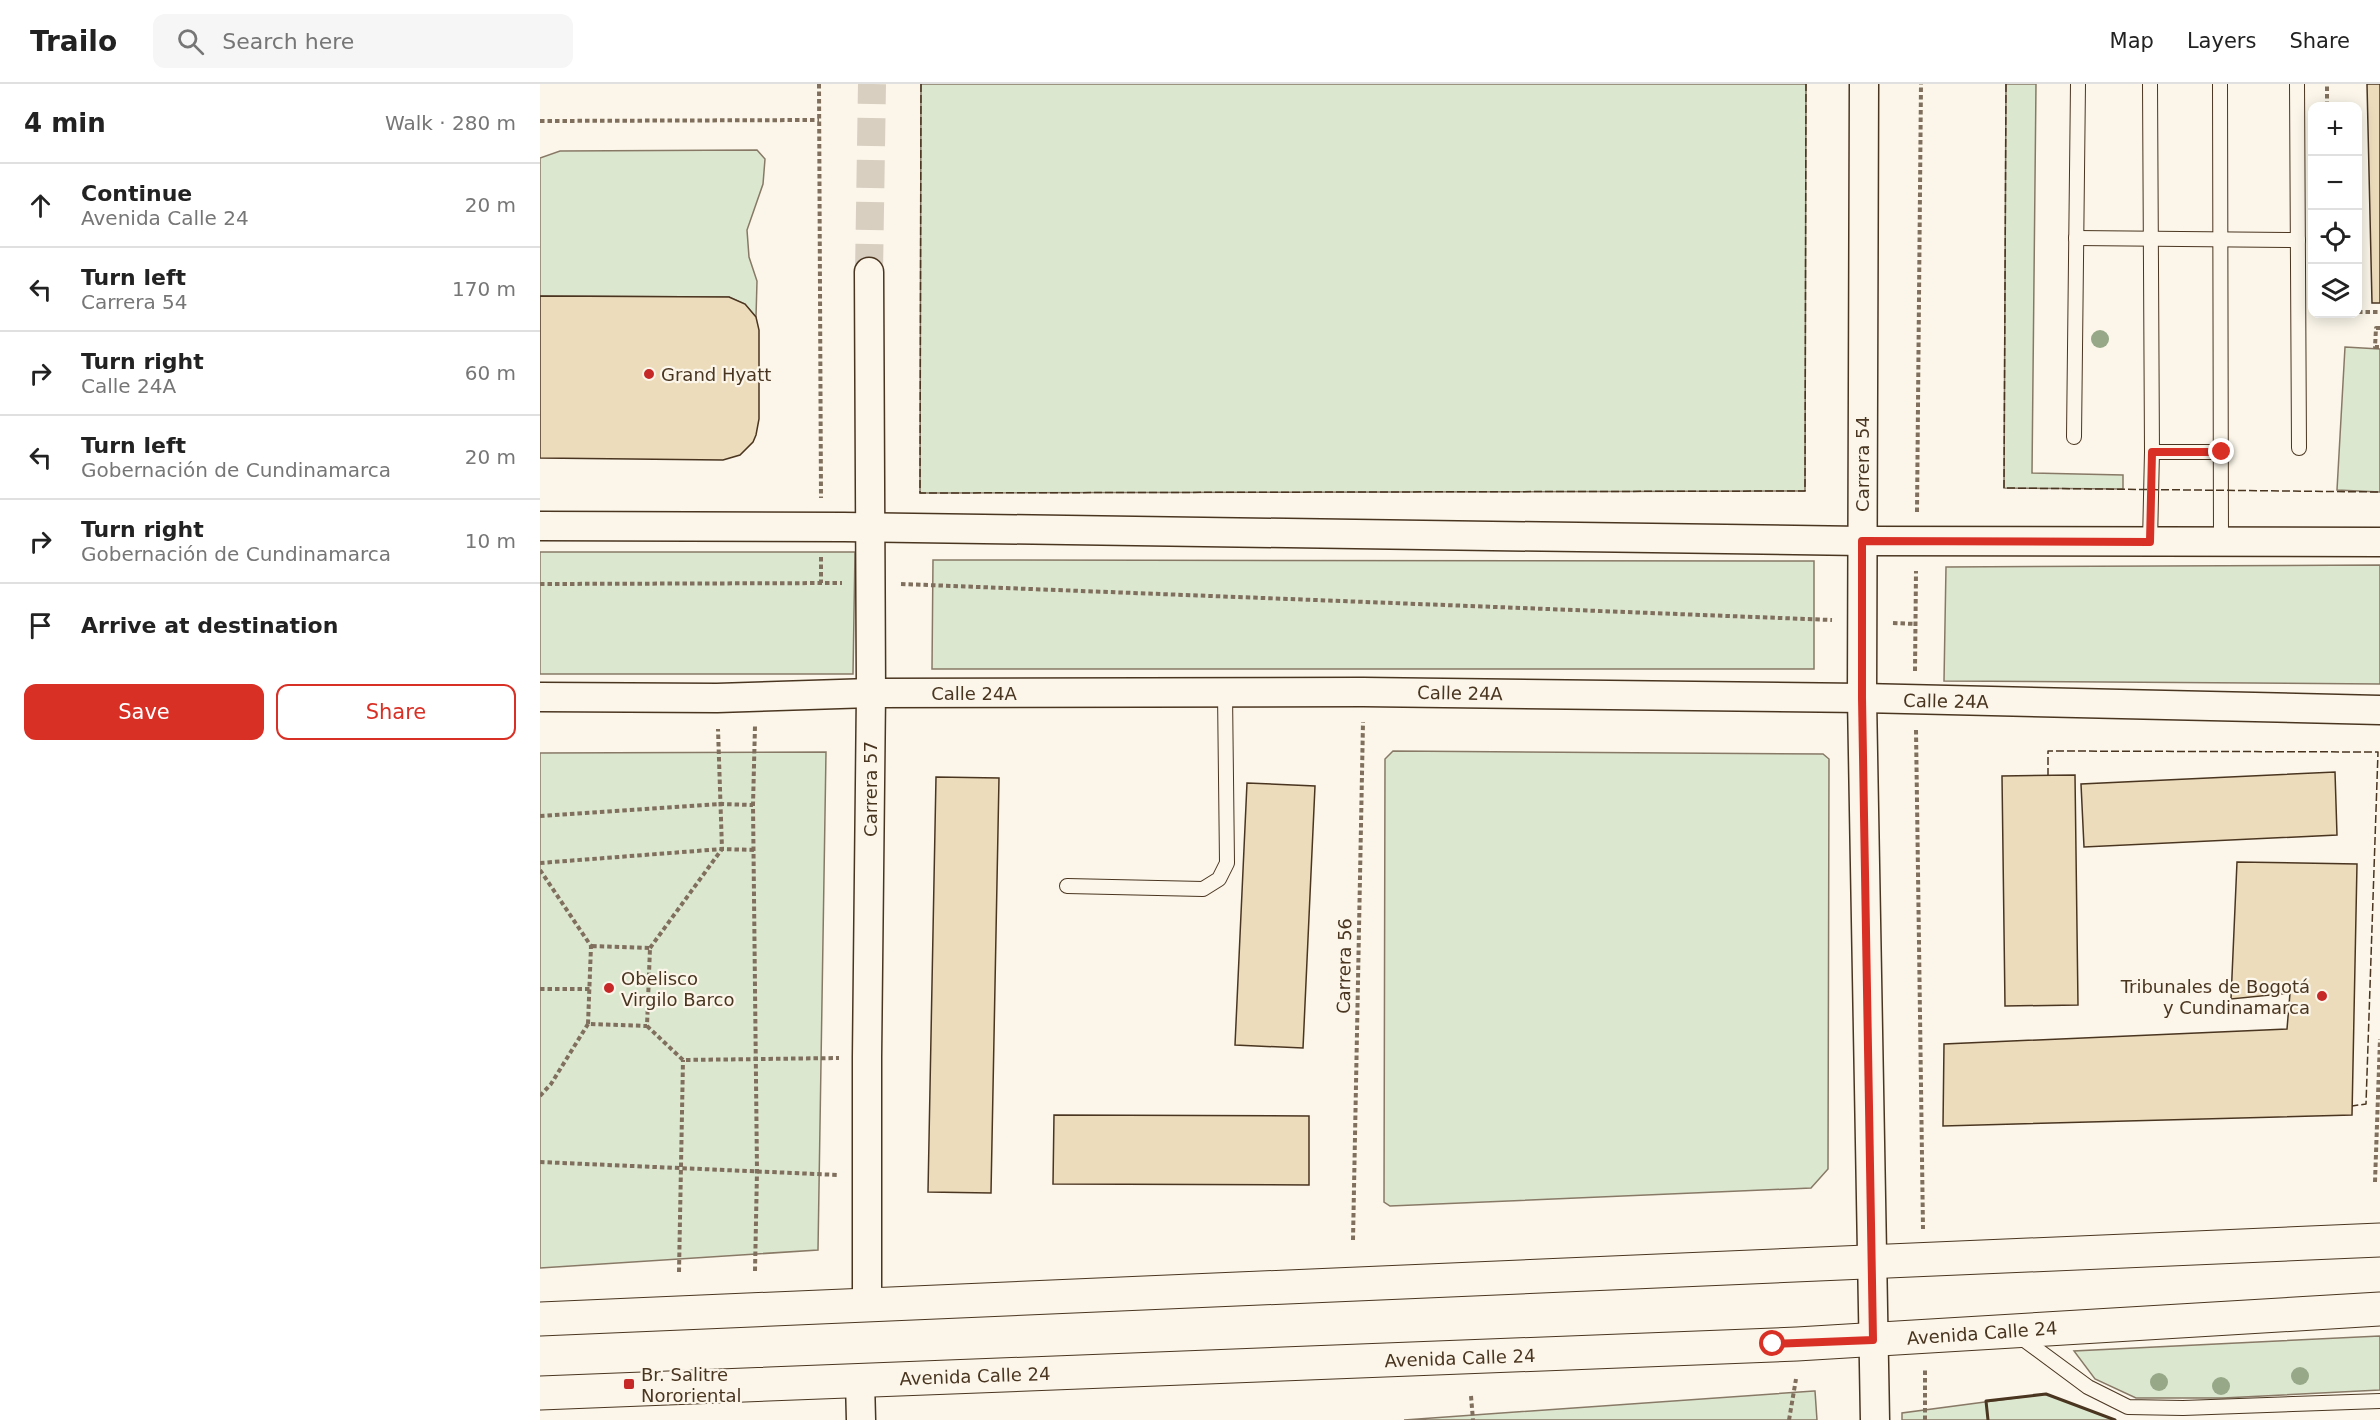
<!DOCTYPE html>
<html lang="en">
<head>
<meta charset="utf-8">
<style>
	body { margin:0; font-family:"DejaVu Sans",sans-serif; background:#f6f6f6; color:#222 }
	.controls { position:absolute; right:18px; top:18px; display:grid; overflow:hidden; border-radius:12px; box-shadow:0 3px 15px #0003 }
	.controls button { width:54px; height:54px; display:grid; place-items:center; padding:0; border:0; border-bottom:2px solid #e0e0e0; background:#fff; color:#222; font:30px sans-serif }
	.stop { position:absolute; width:18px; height:18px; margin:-14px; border:4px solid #d93025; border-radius:50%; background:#fff }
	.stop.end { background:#d93025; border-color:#fff; box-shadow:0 2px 6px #0008 }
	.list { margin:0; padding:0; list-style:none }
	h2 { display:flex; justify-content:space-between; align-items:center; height:78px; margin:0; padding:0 24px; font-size:26px }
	h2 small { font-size:20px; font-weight:400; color:#767676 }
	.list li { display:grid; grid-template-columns:39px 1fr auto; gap:18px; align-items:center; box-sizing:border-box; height:84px; padding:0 24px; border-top:2px solid #e0e0e0 }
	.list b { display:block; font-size:22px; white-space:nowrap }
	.list p { margin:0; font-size:20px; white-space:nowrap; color:#767676 }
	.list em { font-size:20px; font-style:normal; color:#767676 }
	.actions { display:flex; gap:12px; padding:18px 24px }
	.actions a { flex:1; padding:14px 0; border:2px solid #d93025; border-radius:12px; text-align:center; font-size:21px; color:#d93025 }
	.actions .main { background:#d93025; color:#fff }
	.icon { flex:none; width:33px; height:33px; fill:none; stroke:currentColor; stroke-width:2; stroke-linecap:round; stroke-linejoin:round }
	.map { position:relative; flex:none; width:1840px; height:1336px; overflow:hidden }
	header { display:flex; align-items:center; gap:36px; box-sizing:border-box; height:84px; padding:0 30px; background:#fff; border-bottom:2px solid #e0e0e0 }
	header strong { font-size:28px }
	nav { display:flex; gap:33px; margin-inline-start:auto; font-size:21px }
	.search { width:420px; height:54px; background:#f6f6f6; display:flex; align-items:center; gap:15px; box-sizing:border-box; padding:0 21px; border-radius:12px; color:#767676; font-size:22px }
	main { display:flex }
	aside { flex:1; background:#fff }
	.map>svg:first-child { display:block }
	.green { fill:#dce7d0; stroke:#887966; stroke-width:1.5 }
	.building { fill:#ecdcbc; stroke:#4a3520; stroke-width:1.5 }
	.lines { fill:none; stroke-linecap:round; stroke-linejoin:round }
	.minor-tunnel { stroke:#d8cfc1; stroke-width:28; stroke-dasharray:28 14; stroke-linecap:butt }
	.service-casing { stroke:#4a3520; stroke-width:16 }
	.minor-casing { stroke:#4a3520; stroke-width:31 }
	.secondary-casing { stroke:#4a3520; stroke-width:35 }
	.path { stroke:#7f6f5c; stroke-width:4; stroke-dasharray:4.5 3; stroke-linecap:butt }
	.service { stroke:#fbf6e9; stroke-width:14 }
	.minor { stroke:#fbf6e9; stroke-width:28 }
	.secondary { stroke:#fbf6e9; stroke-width:33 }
	.fence { stroke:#4a3520; stroke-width:1.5; stroke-dasharray:8 3; stroke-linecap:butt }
	.wall { stroke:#4a3520; stroke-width:3 }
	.tree { fill:#96a887 }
	.route { stroke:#d93025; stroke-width:8 }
	.poi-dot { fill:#c62828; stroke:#fbf6e9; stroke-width:2 }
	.labels { text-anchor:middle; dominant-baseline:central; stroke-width:4.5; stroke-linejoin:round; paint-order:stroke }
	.poi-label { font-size:18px; fill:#4a3520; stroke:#fbf6e9; text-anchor:start }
	.street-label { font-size:18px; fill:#4a3520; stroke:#fbf6e9 }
</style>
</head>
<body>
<header>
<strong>Trailo</strong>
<div class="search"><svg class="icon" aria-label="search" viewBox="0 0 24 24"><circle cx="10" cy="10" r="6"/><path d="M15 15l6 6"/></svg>Search here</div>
<nav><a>Map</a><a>Layers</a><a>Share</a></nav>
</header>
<main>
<aside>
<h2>4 min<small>Walk · 280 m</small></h2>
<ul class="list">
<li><svg class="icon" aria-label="ahead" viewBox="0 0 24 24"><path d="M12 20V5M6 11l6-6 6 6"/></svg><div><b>Continue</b><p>Avenida Calle 24</p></div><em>20 m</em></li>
<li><svg class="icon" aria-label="left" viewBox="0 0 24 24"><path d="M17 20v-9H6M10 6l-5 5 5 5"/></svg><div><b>Turn left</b><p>Carrera 54</p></div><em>170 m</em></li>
<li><svg class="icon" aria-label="right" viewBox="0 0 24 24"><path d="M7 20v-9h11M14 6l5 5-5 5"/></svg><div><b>Turn right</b><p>Calle 24A</p></div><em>60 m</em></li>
<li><svg class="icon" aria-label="left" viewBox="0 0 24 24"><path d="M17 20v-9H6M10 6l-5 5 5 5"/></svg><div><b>Turn left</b><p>Gobernación de Cundinamarca</p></div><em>20 m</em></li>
<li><svg class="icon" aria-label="right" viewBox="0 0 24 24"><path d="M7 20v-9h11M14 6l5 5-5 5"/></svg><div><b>Turn right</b><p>Gobernación de Cundinamarca</p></div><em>10 m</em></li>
<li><svg class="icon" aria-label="arrive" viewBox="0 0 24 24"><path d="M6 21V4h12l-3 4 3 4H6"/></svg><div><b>Arrive at destination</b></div></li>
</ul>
<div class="actions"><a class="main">Save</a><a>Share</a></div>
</aside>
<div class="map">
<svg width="1840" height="1336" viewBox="0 0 1840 1336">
	<rect width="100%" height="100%" fill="#fbf6e9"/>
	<g class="green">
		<polygon points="381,0 1266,0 1265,407 380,409"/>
		<polygon points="1466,0 1496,0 1492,389 1583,391 1583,405 1464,404"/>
		<polygon points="217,66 225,75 223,100 207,146 209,173 217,197 216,233 205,220 189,213 0,212 0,74 20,67"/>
		<polygon points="1805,263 1840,265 1840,408 1797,406"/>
		<polygon points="0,468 315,468 313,590 0,590"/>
		<polygon points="393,476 1274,477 1274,585 392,585"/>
		<polygon points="1840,481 1840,600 1404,597 1406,483"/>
		<polygon points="853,667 1283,670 1289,675 1288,1085 1271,1104 850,1122 844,1118 845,675"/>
		<polygon points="286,668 278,1166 0,1184 0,669"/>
		<polygon points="1840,1252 1840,1306 1683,1314 1596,1314 1555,1295 1534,1267"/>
		<polygon points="1275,1307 1277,1336 864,1336 1274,1307"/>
		<polygon points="1506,1310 1575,1336 1362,1336 1362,1329"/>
	</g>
	<g class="building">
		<polygon points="1827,0 1840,0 1840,219 1832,219"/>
		<polygon points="0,212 189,213 205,220 216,233 219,246 219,335 216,351 213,358 200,371 183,376 0,374"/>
		<polygon points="1795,688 1797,751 1544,763 1541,700"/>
		<polygon points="1535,691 1538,921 1465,922 1462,692"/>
		<polygon points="396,693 459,694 451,1109 388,1108"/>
		<polygon points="707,699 775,702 763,964 695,961"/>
		<polygon points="1697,778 1817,780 1812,1031 1403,1042 1404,960 1747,945 1750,909 1691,915"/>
		<polygon points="514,1031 769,1032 769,1101 513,1100"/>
	</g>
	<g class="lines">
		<polyline class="minor-tunnel" points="329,188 332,0"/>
		<g class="service-casing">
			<g id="service">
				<polyline points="1680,0 1681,458"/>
				<polyline points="1757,0 1759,364"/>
				<polyline points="1536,154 1758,156"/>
				<polyline points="1534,353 1538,0"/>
				<polyline points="1612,368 1681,368"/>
				<polyline points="1610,458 1612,368 1610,0"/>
				<polyline points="527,802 663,805 679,795 687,779 685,609"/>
				<polyline points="1479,1252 1548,1303 1588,1323 1643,1324 1840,1317"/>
			</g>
		</g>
		<g class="minor-casing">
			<g id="minor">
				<polyline points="1324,0 1322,614 1335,1336"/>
				<polyline points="0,442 304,443 1322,457 1840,458"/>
				<polyline points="0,613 177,614 331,609 823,608 1322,614 1840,626"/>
				<polyline points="327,1221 327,974 331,609 329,188"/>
				<polyline points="320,1297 321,1336"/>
			</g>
		</g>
		<g class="secondary-casing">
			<g id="secondary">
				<polyline points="0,1235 1840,1156"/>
				<polyline points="0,1309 1257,1260 1840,1225"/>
			</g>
		</g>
		<g class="path">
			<polyline points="279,0 281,414"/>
			<polyline points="1787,22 1787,0"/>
			<polyline points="0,37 279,36"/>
			<polyline points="1818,228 1840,228"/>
			<polyline points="1840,244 1836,244 1835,263 1840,263"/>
			<polyline points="1377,428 1381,0"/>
			<polyline points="281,473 281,499"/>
			<polyline points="0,500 302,499"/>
			<polyline points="361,500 1292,536"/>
			<polyline points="1353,539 1376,540"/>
			<polyline points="1375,587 1376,487"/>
			<polyline points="1376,646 1383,1145"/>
			<polyline points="0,732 181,720 213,721"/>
			<polyline points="0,779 182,765 214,766"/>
			<polyline points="0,786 51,862 48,940 107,942 110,864 51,862"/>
			<polyline points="110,864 182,765 178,645"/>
			<polyline points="0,905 50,905"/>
			<polyline points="107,942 143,976 299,974"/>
			<polyline points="0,1012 11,1000 48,940"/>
			<polyline points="0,1078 299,1091"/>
			<polyline points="1835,1098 1840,955"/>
			<polyline points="813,1156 823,638"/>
			<polyline points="215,1187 217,1087 213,721 215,642"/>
			<polyline points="139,1188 143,976"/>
			<polyline points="931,1312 933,1336"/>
			<polyline points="1249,1336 1256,1295"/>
			<polyline points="1385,1336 1385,1285"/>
		</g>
		<use href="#service" class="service"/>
		<use href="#minor" class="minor"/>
		<use href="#secondary" class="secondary"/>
		<g class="fence">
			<polyline points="381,0 380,409 1265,407 1266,0"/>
			<polyline points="1466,0 1464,404 1840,408"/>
			<polyline points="1508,692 1508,667 1838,668 1826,1020 1812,1022"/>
		</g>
		<polyline class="wall" points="1448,1336 1446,1317 1506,1310 1575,1336"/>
	</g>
	<g class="tree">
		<circle cx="1560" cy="255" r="9"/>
		<circle cx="1760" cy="1292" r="9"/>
		<circle cx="1619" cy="1298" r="9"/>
		<circle cx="1681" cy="1302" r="9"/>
	</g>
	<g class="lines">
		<polyline class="route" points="1233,1260 1333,1256 1322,614 1322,457 1610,458 1612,368 1682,368"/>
	</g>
	<g class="poi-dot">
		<circle cx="109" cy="290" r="6"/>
		<circle cx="69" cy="904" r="6"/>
		<circle cx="1782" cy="912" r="6"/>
		<rect x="83" y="1294" width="12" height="12" rx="3"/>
	</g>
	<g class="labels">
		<g class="poi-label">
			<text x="121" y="290">Grand Hyatt</text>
			<text x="81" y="894">Obelisco<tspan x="81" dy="21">Virgilo Barco</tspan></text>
			<text x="1770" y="902" text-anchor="end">Tribunales de Bogotá<tspan x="1770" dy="21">y Cundinamarca</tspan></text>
			<text x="101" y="1290">Br. Salitre<tspan x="101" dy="21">Nororiental</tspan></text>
		</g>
		<g class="street-label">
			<text transform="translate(1322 380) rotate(-90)">Carrera 54</text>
			<text x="434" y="609">Calle 24A</text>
			<text transform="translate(920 609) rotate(1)">Calle 24A</text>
			<text transform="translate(1406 617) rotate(1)">Calle 24A</text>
			<text transform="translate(330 705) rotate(-90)">Carrera 57</text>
			<text transform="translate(804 882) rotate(-89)">Carrera 56</text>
			<text transform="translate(1442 1249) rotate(-4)">Avenida Calle 24</text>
			<text transform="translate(920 1274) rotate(-2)">Avenida Calle 24</text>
			<text transform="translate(435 1292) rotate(-2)">Avenida Calle 24</text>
		</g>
	</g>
</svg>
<div class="controls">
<button>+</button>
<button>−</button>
<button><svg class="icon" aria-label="locate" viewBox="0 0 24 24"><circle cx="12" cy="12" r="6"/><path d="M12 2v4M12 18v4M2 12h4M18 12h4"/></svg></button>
<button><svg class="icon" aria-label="layers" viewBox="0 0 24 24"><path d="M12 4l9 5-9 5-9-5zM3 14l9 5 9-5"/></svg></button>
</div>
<div class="stop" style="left:1233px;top:1260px"></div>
<div class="stop end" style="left:1682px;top:368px"></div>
</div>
</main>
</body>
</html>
